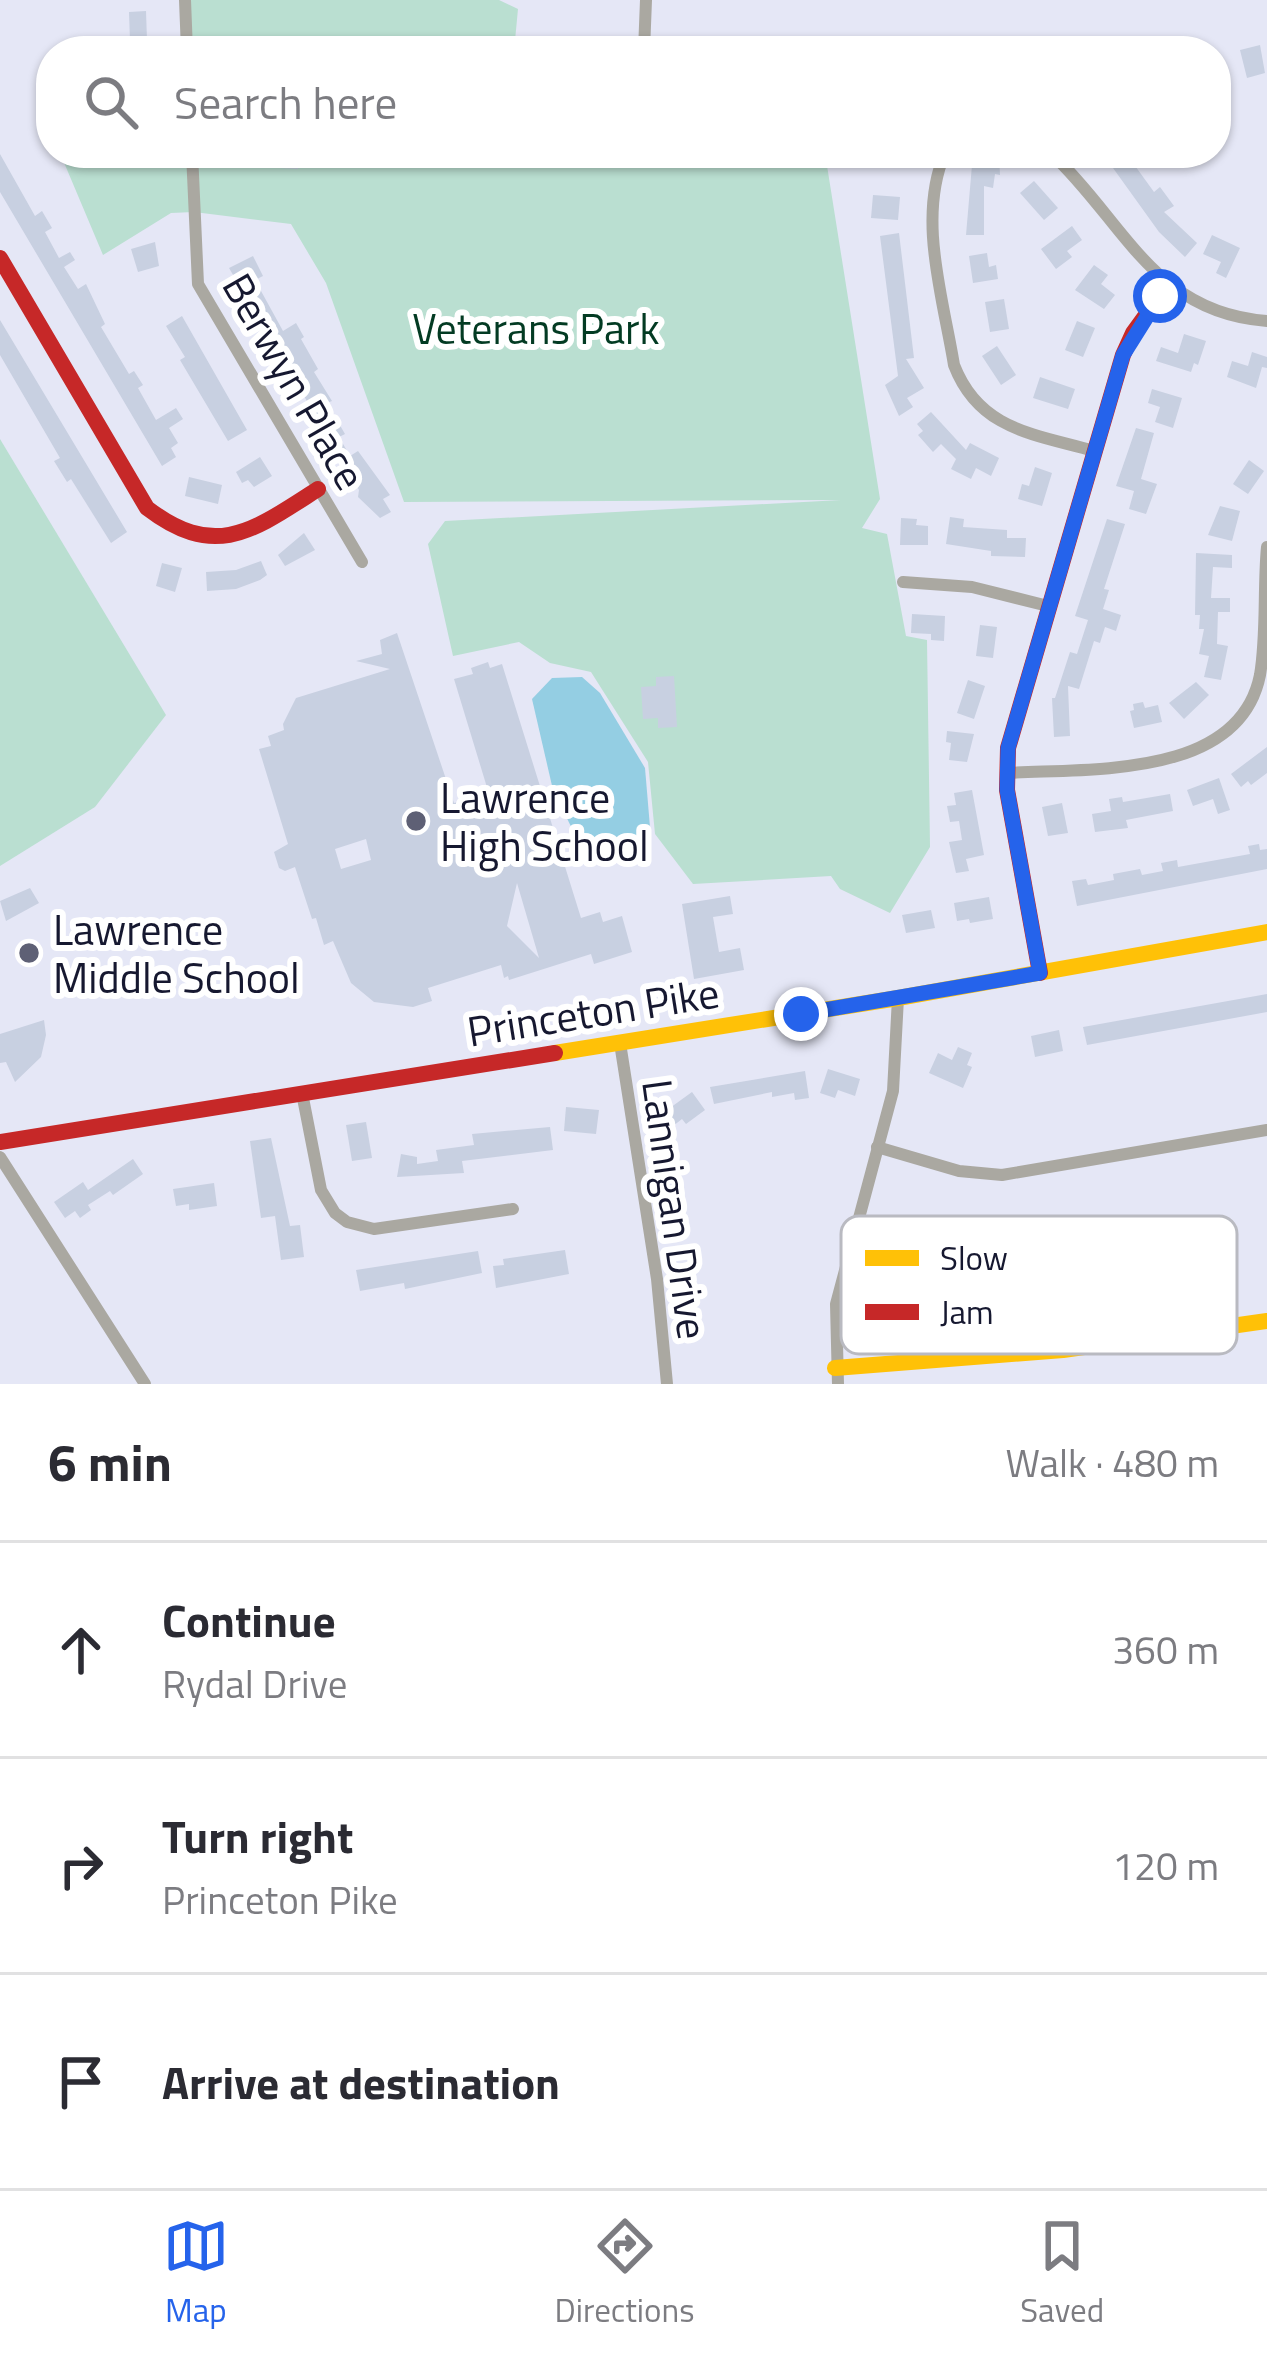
<!DOCTYPE html>
<html lang="en">
<head>
<meta charset="utf-8">
<style>
	body { margin:0; font-family:"Titillium Web",sans-serif; background:#f2f2f3; color:#2b2b33 }
	.stop { position:absolute; width:36px; height:36px; margin:-27px; border:9px solid #2563eb; border-radius:50%; background:#fff }
	.stop.end { background:#2563eb; border-color:#fff; box-shadow:0 3px 12px #0008 }
	.list { margin:0; padding:0; list-style:none }
	h2 { display:flex; justify-content:space-between; align-items:center; height:156px; margin:0; padding:0 48px; font-size:51px }
	h2 small { font-size:39px; font-weight:400; color:#7c7c81 }
	.list li { display:grid; grid-template-columns:78px 1fr auto; gap:36px; align-items:center; box-sizing:border-box; height:216px; padding:0 48px; border-top:3px solid #e1e1e2 }
	.list b { display:block; font-size:45px; white-space:nowrap }
	.list p { margin:0; font-size:39px; white-space:nowrap; color:#7c7c81 }
	.list em { font-size:39px; font-style:normal; color:#7c7c81 }
	.icon { flex:none; width:66px; height:66px; fill:none; stroke:currentColor; stroke-width:2; stroke-linecap:round; stroke-linejoin:round }
	.map { position:relative; flex:none; width:1267px; height:1384px; overflow:hidden }
	.search { position:absolute; background:#fff; box-shadow:0 3px 9px #0004; left:36px; right:36px; top:36px; height:132px; display:flex; align-items:center; gap:30px; box-sizing:border-box; padding:0 42px; border-radius:48px; color:#7c7c81; font-size:45px }
	.sheet { height:804px; background:#fff }
	nav { display:flex; justify-content:space-around; align-items:center; box-sizing:border-box; height:168px; border-top:3px solid #e1e1e2; background:#fff; font-size:33px; color:#7c7c81 }
	nav a { display:grid; justify-items:center; gap:6px }
	nav .on { color:#2563eb }
	.map>svg:first-child { display:block }
	.green { fill:#badfd1 }
	.water { fill:#94cee3 }
	.building { fill:#c8d0e1; fill-rule:evenodd }
	.lines { fill:none; stroke-linecap:round; stroke-linejoin:round }
	.street { stroke:#aaa8a1; stroke-width:12 }
	.slow { stroke:#ffc107; stroke-width:16 }
	.jam { stroke:#c62828; stroke-width:16 }
	.route { stroke:#2563eb; stroke-width:15 }
	.poi-dot { fill:#5e6075; stroke:#fff; stroke-width:4.5 }
	.labels { text-anchor:middle; dominant-baseline:central; stroke-width:12; stroke-linejoin:round; paint-order:stroke }
	.park-label { font-size:42px; fill:#033b23; stroke:#fff }
	.street-label { font-size:42px; fill:#161830; stroke:#fff }
	.poi-label { font-size:42px; fill:#161830; stroke:#fff; text-anchor:start }
	.key { fill:#fff; stroke:#b9bac1; stroke-width:3 }
	.key-label { font-size:33px; fill:#161830 }
</style>
</head>
<body>
<div class="map">
<svg width="1267" height="1384" viewBox="0 0 1267 1384">
	<rect width="100%" height="100%" fill="#e5e7f6"/>
	<g class="green">
		<polygon points="185,0 499,0 518,9 514,51 187,51"/>
		<polygon points="60,153 825,153 880,499 862,528 887,534 906,636 927,640 930,847 890,913 840,889 831,876 693,884 655,834 648,762 591,672 550,663 519,642 453,656 428,544 445,521 841,500 404,502 326,283 291,224 194,212 171,213 103,255"/>
		<polygon points="0,439 166,715 95,807 0,866"/>
	</g>
	<polygon class="water" points="582,677 600,693 645,768 651,839 633,855 589,863 553,790 532,699 552,678"/>
	<g class="building">
		<polygon points="146,11 147,40 130,41 129,12"/>
		<polygon points="1260,45 1265,73 1247,78 1240,50"/>
		<polygon points="247,153 299,153 298,169 246,166"/>
		<polygon points="981,153 999,153 1000,175 995,174 993,188 984,186 984,235 966,235 972,165 979,166"/>
		<polygon points="1119,153 1147,153 1133,163 1154,192 1160,187 1174,206 1164,212 1197,243 1185,257 1159,232 1108,161"/>
		<polygon points="0,154 35,216 42,211 52,228 45,232 59,258 70,252 75,260 64,267 78,289 86,284 105,324 101,327 129,374 134,371 143,385 138,388 156,420 176,408 183,419 169,428 178,443 171,448 176,457 162,466 0,192"/>
		<polygon points="1034,181 1058,208 1044,220 1020,193"/>
		<polygon points="873,195 900,197 898,220 871,218"/>
		<polygon points="1072,226 1082,240 1067,251 1072,257 1056,269 1041,249"/>
		<polygon points="899,233 914,358 906,359 924,388 907,398 913,407 899,416 885,385 898,376 880,236"/>
		<polygon points="1212,235 1240,248 1226,278 1216,273 1221,262 1203,254"/>
		<polygon points="155,242 159,266 138,272 131,249"/>
		<polygon points="987,253 989,267 996,265 998,279 973,283 969,256"/>
		<polygon points="253,256 263,276 255,280 283,331 296,323 304,337 301,339 318,369 314,372 332,401 327,403 345,434 339,437 350,456 358,451 390,495 383,499 391,512 380,518 358,497 359,490 229,268"/>
		<polygon points="1094,265 1108,275 1101,284 1115,295 1104,309 1075,290"/>
		<polygon points="1004,299 1009,329 990,332 985,302"/>
		<polygon points="182,316 247,430 228,441 180,360 185,357 166,326"/>
		<polygon points="0,320 127,532 111,543 71,479 67,482 54,461 60,458 0,355"/>
		<polygon points="1077,321 1095,328 1083,357 1065,350"/>
		<polygon points="1184,334 1206,341 1198,365 1194,363 1191,372 1156,361 1161,347 1178,353"/>
		<polygon points="997,346 1016,375 1001,385 982,356"/>
		<polygon points="1252,352 1267,357 1267,368 1262,367 1256,388 1227,377 1232,361 1248,366"/>
		<polygon points="1040,377 1075,389 1068,409 1033,398"/>
		<polygon points="1152,389 1182,398 1173,428 1155,422 1160,407 1148,403"/>
		<polygon points="931,412 966,450 970,443 999,458 991,476 976,468 971,479 951,469 956,459 941,444 933,452 918,435 923,431 917,424"/>
		<polygon points="1136,428 1154,433 1141,479 1157,484 1146,514 1129,509 1134,491 1116,486"/>
		<polygon points="260,457 272,476 254,487 248,480 242,483 236,472"/>
		<polygon points="1249,460 1264,471 1248,494 1233,484"/>
		<polygon points="1035,467 1052,473 1042,506 1018,499 1022,484 1029,486"/>
		<polygon points="189,477 222,485 218,504 185,496"/>
		<polygon points="1220,506 1240,511 1232,541 1208,535"/>
		<polygon points="950,517 964,519 963,527 1007,530 1007,538 1026,538 1025,557 991,556 991,551 946,544"/>
		<polygon points="901,518 917,519 916,525 928,526 928,545 900,545"/>
		<polygon points="1107,519 1125,524 1104,589 1109,590 1103,609 1121,615 1116,631 1105,627 1100,643 1094,641 1079,689 1068,686 1070,736 1054,737 1052,698 1055,698 1070,652 1077,654 1088,620 1075,616"/>
		<polygon points="304,533 315,550 285,566 278,555"/>
		<polygon points="1196,553 1232,555 1232,568 1213,567 1211,598 1230,598 1230,612 1218,612 1217,644 1228,646 1221,680 1204,677 1209,656 1199,654 1204,629 1199,629 1200,615 1195,615"/>
		<polygon points="261,561 267,575 260,580 236,589 207,591 206,572 236,570"/>
		<polygon points="162,563 182,568 175,592 156,586"/>
		<polygon points="912,614 945,616 944,641 931,640 931,634 911,633"/>
		<polygon points="980,625 997,627 993,658 976,656"/>
		<path d="M397,633L454,803L489,794L454,679L473,674L471,668L488,662L490,668L502,664L581,918L600,912L603,922L622,916L632,952L594,964L591,954L509,980L508,976L504,978L501,965L428,988L432,1001L413,1007L374,1002L351,983L333,941L324,945L316,918L312,919L295,867L285,871L279,868L274,852L288,844L259,749L271,746L268,736L284,730L283,724L296,698L390,669L356,661L382,654L380,640ZM366,839L371,860L341,869L335,849ZM517,883L539,958L507,926Z"/>
		<polygon points="674,676 677,727 658,728 658,718 643,719 641,687 656,686 656,677"/>
		<polygon points="968,680 985,686 974,719 957,713"/>
		<polygon points="1196,682 1209,695 1184,719 1169,703"/>
		<polygon points="1143,702 1145,708 1158,705 1162,722 1134,728 1130,711 1134,710 1133,704"/>
		<polygon points="947,731 974,734 967,762 949,760 951,743 946,742"/>
		<polygon points="1267,747 1267,773 1251,785 1248,781 1241,787 1231,774"/>
		<polygon points="1219,778 1230,810 1218,814 1213,799 1193,806 1187,790"/>
		<polygon points="972,790 984,855 966,859 969,871 956,873 949,842 962,840 959,821 950,822 947,806 956,805 954,793"/>
		<polygon points="1170,794 1173,811 1126,820 1128,828 1095,832 1092,814 1111,811 1109,799 1122,797 1123,802"/>
		<polygon points="1062,803 1068,833 1048,836 1042,807"/>
		<polygon points="1259,844 1260,850 1267,849 1267,869 1077,906 1072,881 1086,879 1088,885 1114,880 1113,874 1140,869 1142,875 1163,871 1161,863 1177,860 1178,867 1250,854 1248,846"/>
		<polygon points="30,888 39,903 6,921 0,901"/>
		<polygon points="730,896 733,914 713,917 719,952 740,948 744,970 694,979 682,904"/>
		<polygon points="989,897 993,919 970,923 969,919 957,921 954,903"/>
		<polygon points="931,910 935,928 906,933 902,915"/>
		<polygon points="1267,994 1267,1012 1087,1045 1083,1027"/>
		<polygon points="44,1020 46,1035 41,1057 15,1082 6,1062 0,1063 0,1034"/>
		<polygon points="1059,1030 1063,1051 1035,1057 1031,1036"/>
		<polygon points="958,1047 972,1053 967,1065 972,1067 963,1088 929,1073 938,1053 952,1060"/>
		<polygon points="828,1069 860,1079 855,1096 838,1090 835,1098 820,1093"/>
		<polygon points="805,1071 809,1098 795,1100 794,1093 772,1097 772,1092 714,1104 710,1087"/>
		<polygon points="692,1092 705,1110 686,1124 682,1119 673,1126 663,1113"/>
		<polygon points="566,1107 599,1110 596,1134 564,1131"/>
		<polygon points="366,1122 372,1158 352,1161 346,1125"/>
		<polygon points="550,1127 553,1150 462,1161 464,1173 397,1177 401,1154 417,1157 417,1164 438,1161 436,1150 474,1145 472,1134"/>
		<polygon points="271,1138 290,1226 300,1225 304,1257 281,1260 275,1216 261,1218 250,1141"/>
		<polygon points="133,1159 143,1174 113,1195 110,1191 88,1205 91,1210 80,1218 75,1211 65,1218 54,1202 83,1182 88,1190"/>
		<polygon points="214,1183 217,1206 189,1210 189,1204 176,1206 173,1189"/>
		<polygon points="565,1250 569,1274 496,1288 493,1266 504,1265 503,1259"/>
		<polygon points="478,1251 482,1273 405,1289 404,1283 360,1291 356,1270"/>
	</g>
	<g class="lines">
		<g class="street">
			<polyline points="185,0 187,51"/>
			<polyline points="644,51 646,0"/>
			<polyline points="192,153 198,284 362,562"/>
			<path d="M945,153C917,218 943,297 954,365C979,430 1034,434 1094,451"/>
			<path d="M1051,153C1124,221 1153,313 1267,321"/>
			<polyline points="903,582 972,587 1048,606"/>
			<path d="M1006,773C1087,768 1239,780 1260,675C1267,634 1263,589 1267,547"/>
			<polyline points="620,1043 657,1279 667,1384"/>
			<polyline points="302,1093 321,1190 335,1213 347,1222 374,1229 513,1209"/>
			<polyline points="877,1147 959,1171 1002,1175 1267,1130"/>
			<polyline points="0,1157 145,1384"/>
			<polyline points="838,1384 836,1304 893,1091 898,998"/>
		</g>
		<g class="slow">
			<polyline points="555,1053 898,998 1267,932"/>
			<polyline points="835,1368 1063,1350 1267,1321"/>
		</g>
		<g class="jam">
			<path d="M0,258L147,508C216,561 254,530 318,489"/>
			<polyline points="1040,973 1007,790 1008,748 1123,355 1133,333 1168,285"/>
			<polyline points="0,1142 555,1053"/>
		</g>
	</g>
	<g class="lines">
		<polyline class="route" points="801,1014 1040,973 1007,790 1008,748 1123,355 1160,296"/>
	</g>
	<g class="poi-dot">
		<circle cx="416" cy="821" r="12"/>
		<circle cx="29" cy="953" r="12"/>
	</g>
	<g class="labels">
		<g class="park-label">
			<text x="536" y="328">Veterans Park</text>
		</g>
		<g class="street-label">
			<text transform="translate(295 381) rotate(60)">Berwyn Place</text>
			<text transform="translate(593 1011) rotate(-9)">Princeton Pike</text>
			<text transform="translate(676 1209) rotate(82)">Lannigan Drive</text>
		</g>
		<g class="poi-label">
			<text x="440" y="797">Lawrence<tspan x="440" dy="48">High School</tspan></text>
			<text x="53" y="929">Lawrence<tspan x="53" dy="48">Middle School</tspan></text>
		</g>
	</g>
	<rect x="841" y="1216" width="396" height="138" rx="18" class="key"/>
	<rect x="865" y="1250" width="54" height="16" fill="#ffc107"/>
	<rect x="865" y="1304" width="54" height="16" fill="#c62828"/>
	<g class="key-label">
		<text x="940" y="1270">Slow</text>
		<text x="940" y="1324">Jam</text>
	</g>
</svg>
<div class="stop" style="left:1160px;top:296px"></div>
<div class="stop end" style="left:801px;top:1014px"></div>
<div class="search"><svg class="icon" aria-label="search" viewBox="0 0 24 24"><circle cx="10" cy="10" r="6"/><path d="M15 15l6 6"/></svg>Search here</div>
</div>
<section class="sheet">
<h2>6 min<small>Walk · 480 m</small></h2>
<ul class="list">
<li><svg class="icon" aria-label="ahead" viewBox="0 0 24 24"><path d="M12 20V5M6 11l6-6 6 6"/></svg><div><b>Continue</b><p>Rydal Drive</p></div><em>360 m</em></li>
<li><svg class="icon" aria-label="right" viewBox="0 0 24 24"><path d="M7 20v-9h11M14 6l5 5-5 5"/></svg><div><b>Turn right</b><p>Princeton Pike</p></div><em>120 m</em></li>
<li><svg class="icon" aria-label="arrive" viewBox="0 0 24 24"><path d="M6 21V4h12l-3 4 3 4H6"/></svg><div><b>Arrive at destination</b></div></li>
</ul>
</section>
<nav>
<a class="on"><svg class="icon" aria-label="map" viewBox="0 0 24 24"><path d="M3 6l6-2 6 2 6-2v14l-6 2-6-2-6 2zM9 4v14M15 6v14"/></svg>Map</a>
<a><svg class="icon" aria-label="directions" viewBox="0 0 24 24"><path d="M12 3l9 9-9 9-9-9zM9 14v-3h6M13 9l2 2-2 2"/></svg>Directions</a>
<a><svg class="icon" aria-label="saved" viewBox="0 0 24 24"><path d="M7 4h10v16l-5-4-5 4z"/></svg>Saved</a>
</nav>
</body>
</html>
